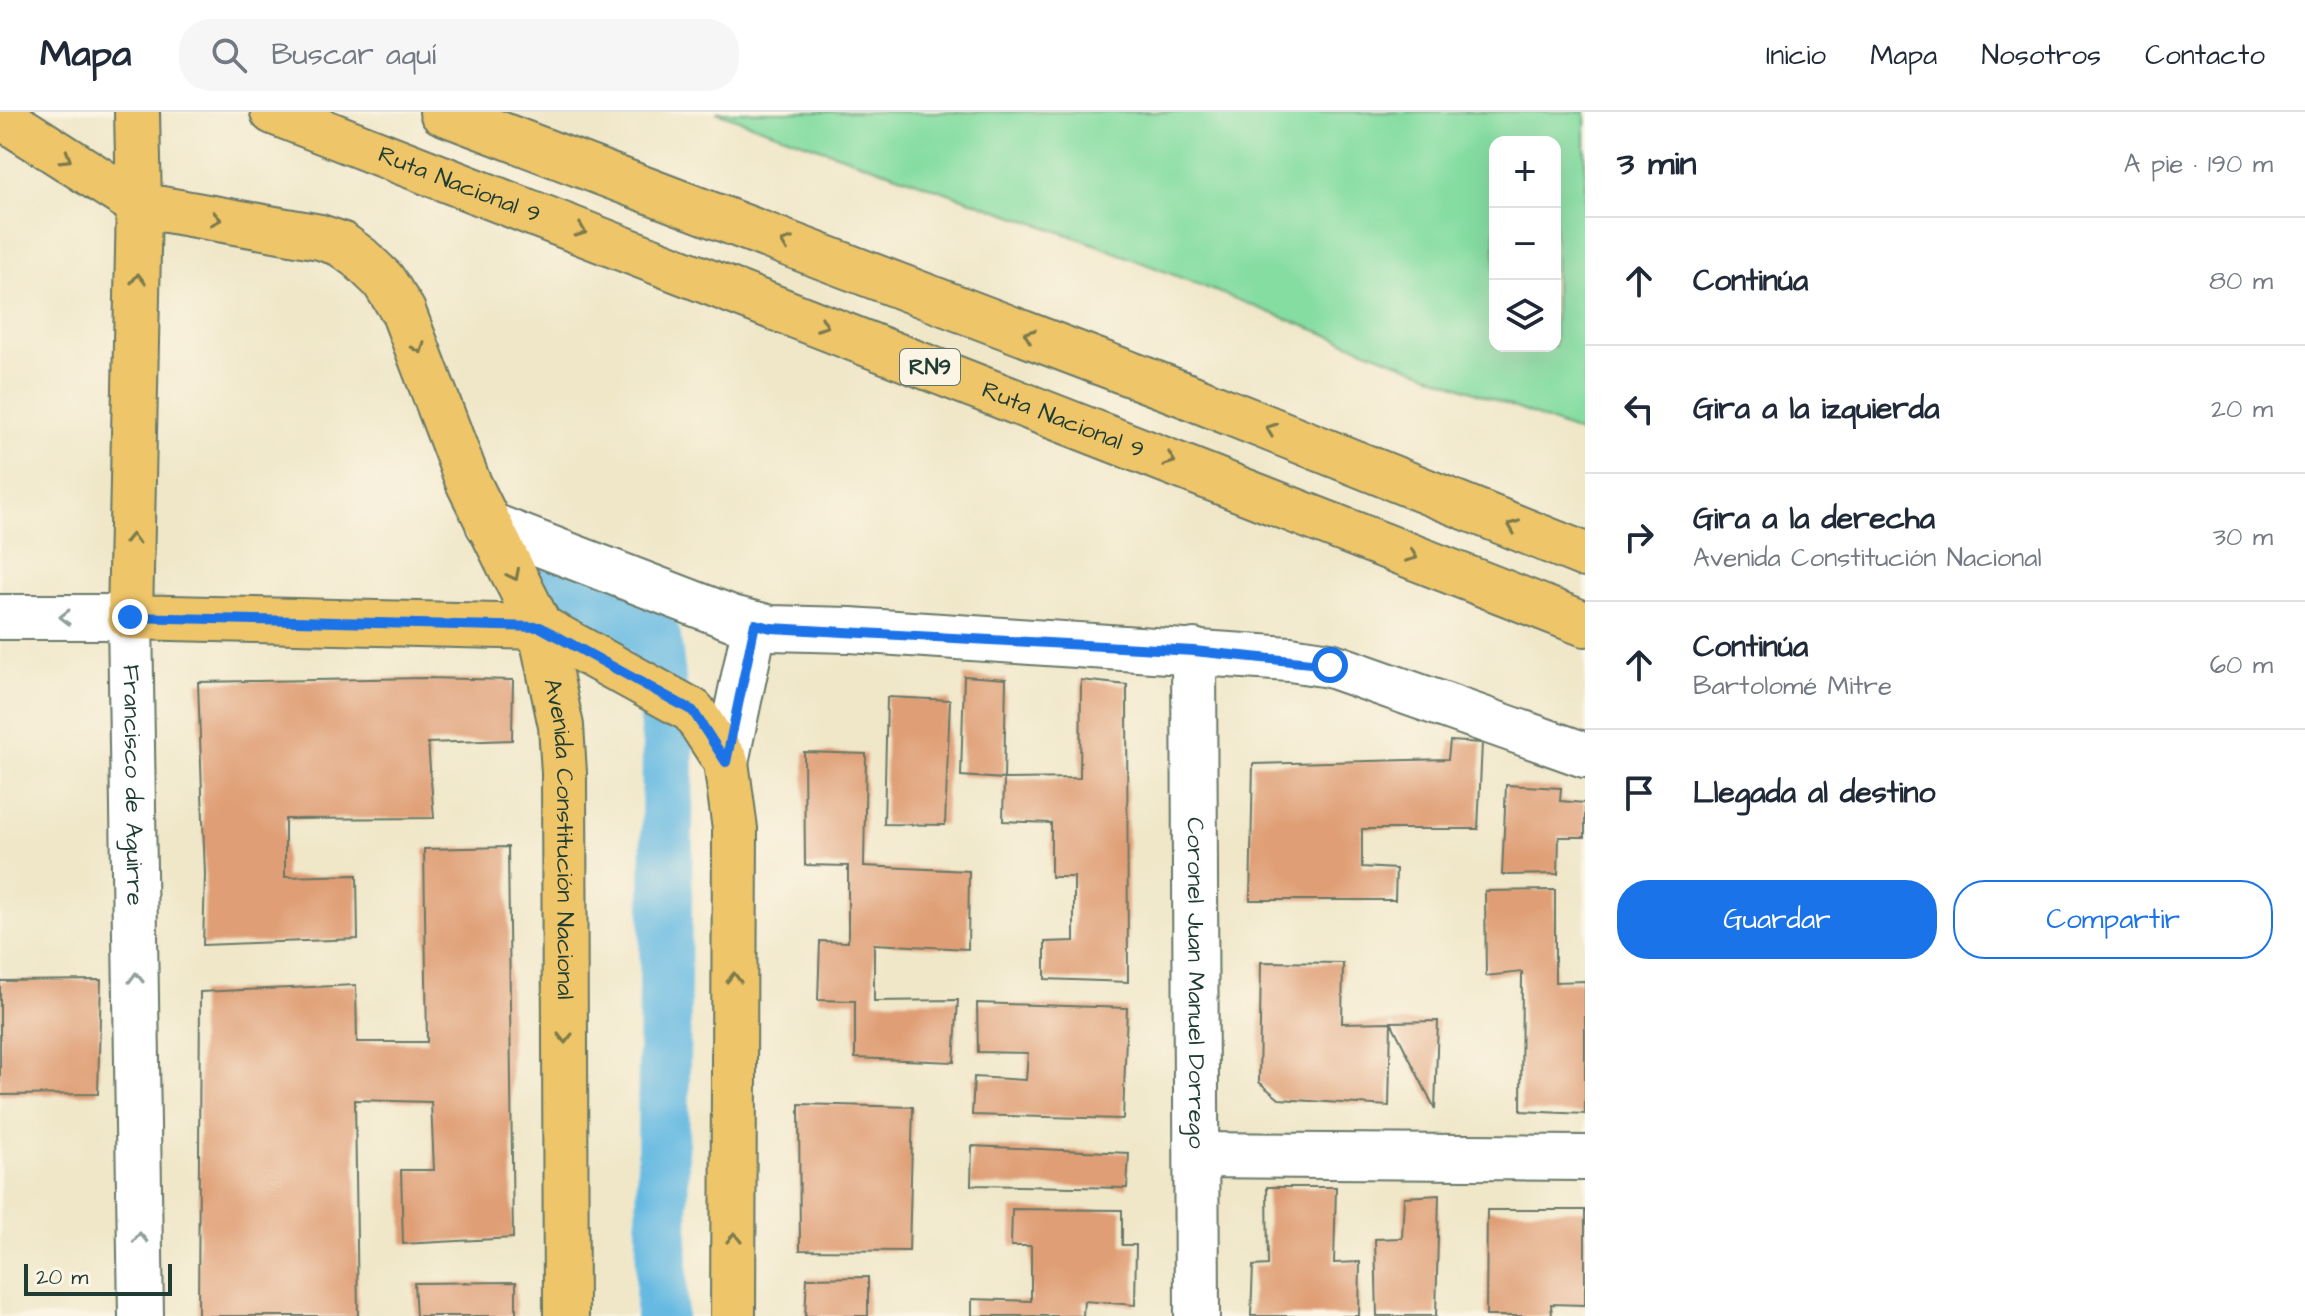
<!DOCTYPE html>
<html lang="es">
<head>
<meta charset="utf-8">
<style>
	body { margin:0; font-family:"Architects Daughter",sans-serif; background:#f6f6f7; color:#1f2937 }
	.controls { position:absolute; right:24px; top:24px; display:grid; overflow:hidden; border-radius:16px; box-shadow:0 8px 32px #0002 }
	.controls button { width:72px; height:72px; display:grid; place-items:center; padding:0; border:0; border-bottom:2px solid #e0e1e3; background:#fff; color:#1f2937; font:40px sans-serif }
	.scale { position:absolute; left:24px; bottom:20px; width:148px; box-sizing:border-box; padding-left:8px; border:4px solid #1f3d34; border-top:0; font-size:22px; line-height:28px; white-space:nowrap; color:#1f3d34; -webkit-text-stroke:6px #fcf5e5; paint-order:stroke }
	.stop { position:absolute; width:24px; height:24px; margin:-18px; border:6px solid #1a73e8; border-radius:50%; background:#fff }
	.stop.end { background:#1a73e8; border-color:#fff; box-shadow:0 2px 8px #0008 }
	.list { margin:0; padding:0; list-style:none }
	h2 { display:flex; justify-content:space-between; align-items:center; height:104px; margin:0; padding:0 32px; font-size:34px }
	h2 small { font-size:26px; font-weight:400; color:#747a83 }
	.list li { display:grid; grid-template-columns:52px 1fr auto; gap:24px; align-items:center; box-sizing:border-box; height:128px; padding:0 32px; border-top:2px solid #e0e1e3 }
	.list b { display:block; font-size:30px; white-space:nowrap }
	.list p { margin:0; font-size:26px; white-space:nowrap; color:#747a83 }
	.list em { font-size:26px; font-style:normal; color:#747a83 }
	.actions { display:flex; gap:16px; padding:24px 32px }
	.actions a { flex:1; padding:18px 0; border:2px solid #1a73e8; border-radius:32px; text-align:center; font-size:28px; color:#1a73e8 }
	.actions .main { background:#1a73e8; color:#fff }
	.icon { flex:none; width:44px; height:44px; fill:none; stroke:currentColor; stroke-width:2; stroke-linecap:round; stroke-linejoin:round }
	.map { position:relative; flex:none; width:1585px; height:1204px; overflow:hidden }
	header { display:flex; align-items:center; gap:48px; box-sizing:border-box; height:112px; padding:0 40px; background:#fff; border-bottom:2px solid #e0e1e3 }
	header strong { font-size:38px }
	nav { display:flex; gap:44px; margin-inline-start:auto; font-size:28px }
	.search { width:560px; height:72px; background:#f6f6f7; display:flex; align-items:center; gap:20px; box-sizing:border-box; padding:0 28px; border-radius:32px; color:#747a83; font-size:30px }
	main { display:flex }
	aside { flex:1; background:#fff }
	.map>svg:first-child { display:block }
	.green { fill:#85dda2; stroke:#528d6b; stroke-width:2; fill-rule:evenodd }
	.lines { fill:none; stroke-linecap:round; stroke-linejoin:round }
	.canal { stroke:#66bae2; stroke-width:52 }
	.building { fill:#df9e75 }
	.minor-casing { stroke:#687868; stroke-width:48 }
	.major-casing { stroke:#687868; stroke-width:48 }
	.minor { stroke:#fff; stroke-width:44 }
	.major { stroke:#eec569; stroke-width:44 }
	.oneway { stroke:#7c7a4c }
	.oneway2 { stroke:#8f9e9a }
	.route { stroke:#1a73e8; stroke-width:10 }
	.labels { text-anchor:middle; dominant-baseline:central; stroke-width:7; stroke-linejoin:round; paint-order:stroke }
	.shield { fill:#fcf5e5; stroke:#617469; stroke-width:2 }
	.shield-label { font-size:22px; font-weight:bold; fill:#1f3d34 }
	.street-label { font-size:24px; fill:#1f3d34; stroke:#fcf5e5 }
</style>
</head>
<body>
<header>
<strong>Mapa</strong>
<div class="search"><svg class="icon" aria-label="search" viewBox="0 0 24 24"><circle cx="10" cy="10" r="6"/><path d="M15 15l6 6"/></svg>Buscar aquí</div>
<nav><a>Inicio</a><a>Mapa</a><a>Nosotros</a><a>Contacto</a></nav>
</header>
<main>
<div class="map">
<svg width="1585" height="1204" viewBox="0 0 1585 1204">
	<rect width="100%" height="100%" fill="#fcf5e5"/>
	<filter id="ink" filterUnits="userSpaceOnUse"><feTurbulence type="fractalNoise" baseFrequency=".0125" numOctaves="2"/><feDisplacementMap in="SourceGraphic" scale="16" xChannelSelector="R" yChannelSelector="G"/><feConvolveMatrix kernelMatrix="1 2 1 2 8 2 1 2 1" color-interpolation-filters="sRGB"/></filter>
	<filter id="wash" filterUnits="userSpaceOnUse"><feTurbulence type="fractalNoise" baseFrequency=".006" numOctaves="4" result="noise"/><feDisplacementMap in="SourceGraphic" scale="32" xChannelSelector="R" yChannelSelector="G"/><feGaussianBlur stdDeviation="1.8" result="paint"/><feColorMatrix in="noise" values="0 0 0 0 0 0 0 0 0 0 0 0 0 0 0 0 0 1.4 0 .05"/><feComposite in="paint" operator="in"/></filter>
	<g filter="url(#wash)">
		<rect width="100%" height="100%" fill="#f0e7c9"/>
		<path class="green" d="M716,0H1585V323L1089,130ZM1495,30H1555V234H1495Z"/>
		<g class="lines">
			<polyline class="canal" points="508,426 655,526 668,632 661,1204"/>
		</g>
		<g id="blocks">
			<g class="building">
				<polygon points="964,564 1006,567 1004,667 1080,666 1081,568 1127,573 1128,870 1045,867 1045,830 1074,829 1074,765 1051,765 1051,711 1003,709 1004,667 961,664"/>
				<polygon points="425,566 513,568 512,628 428,631 434,706 285,707 285,765 357,763 358,827 203,833 205,763 198,570"/>
				<polygon points="887,585 950,588 945,713 884,712"/>
				<polygon points="1450,629 1482,631 1478,717 1362,717 1362,755 1396,757 1395,788 1250,788 1253,652 1448,647"/>
				<polygon points="804,640 866,642 864,754 969,759 968,837 874,832 874,889 958,888 954,950 855,946 855,889 818,888 820,829 848,830 848,754 805,753"/>
				<polygon points="1506,673 1561,676 1560,689 1585,691 1585,725 1559,725 1558,762 1502,763"/>
				<polygon points="508,735 513,1126 403,1132 401,1058 434,1058 431,990 355,988 358,1204 198,1204 200,880 356,873 357,930 427,930 424,737"/>
				<polygon points="1555,778 1555,870 1585,869 1585,1002 1521,999 1522,860 1486,864 1485,779"/>
				<polygon points="1261,850 1343,851 1342,911 1391,910 1389,994 1279,987 1259,970"/>
				<polygon points="101,868 98,982 0,983 0,869"/>
				<polygon points="977,891 1127,896 1123,1007 972,1003 974,965 1026,968 1028,941 978,940"/>
				<polygon points="1438,909 1435,997 1391,910"/>
				<polygon points="799,992 913,995 909,1139 800,1138"/>
				<polygon points="972,1034 1129,1041 1127,1076 971,1073"/>
				<polygon points="1267,1075 1336,1075 1334,1151 1360,1150 1359,1204 1251,1204 1253,1154 1268,1153"/>
				<polygon points="1439,1083 1436,1204 1377,1204 1375,1127 1402,1126 1404,1085"/>
				<polygon points="1012,1097 1122,1098 1122,1133 1136,1133 1135,1193 1084,1189 1083,1204 972,1204 972,1187 1031,1189 1031,1134 1011,1134"/>
				<polygon points="1487,1098 1585,1098 1585,1193 1551,1192 1552,1204 1486,1204"/>
				<polygon points="868,1165 868,1204 805,1204 807,1166"/>
				<polygon points="516,1170 516,1204 416,1204 414,1171"/>
			</g>
		</g>
	</g>
	<g filter="url(#ink)">
		<use href="#blocks" fill-opacity="0" stroke="#687868" stroke-width="2"/>
		<g class="lines">
			<g class="minor-casing">
				<g id="minor">
					<polyline points="488,412 732,506 771,516 850,518 1290,547 1330,553 1585,643"/>
					<path id="s1" d="M0,505H130L141,1204"/>
					<path id="s2" d="M1194,539L1197,1204"/>
					<polyline points="726,650 755,512"/>
					<polyline points="1198,1043 1585,1046"/>
				</g>
			</g>
			<g class="major-casing">
				<g id="major">
					<polyline points="137,0 139,93 130,505 540,515 693,599 726,650 735,717 733,1204"/>
					<path id="s3" d="M273,0L1585,512"/>
					<polyline points="442,0 1183,282 1585,443"/>
					<path id="s4" d="M0,4L139,93L320,125L341,132L360,146L383,168L403,199L468,370L540,515L561,614L564,661L566,1204"/>
				</g>
			</g>
			<use href="#minor" class="minor"/>
			<use href="#major" class="major"/>
		</g>
		<defs><path id="oneway-chevron" d="M-2-3.5L2.5 0L-2 3.5" fill="none" stroke-width="1.6" stroke-linecap="round" stroke-linejoin="round" transform="scale(2)"/></defs>
		<g class="oneway">
			<use href="#oneway-chevron" transform="translate(66 46) rotate(32)"/>
			<use href="#oneway-chevron" transform="translate(216 107) rotate(10)"/>
			<use href="#oneway-chevron" transform="translate(581 119) rotate(21)"/>
			<use href="#oneway-chevron" transform="translate(786 131) rotate(-159)"/>
			<use href="#oneway-chevron" transform="translate(138 167) rotate(-89)"/>
			<use href="#oneway-chevron" transform="translate(823 213) rotate(21)"/>
			<use href="#oneway-chevron" transform="translate(1029 223) rotate(-159)"/>
			<use href="#oneway-chevron" transform="translate(419 236) rotate(69)"/>
			<use href="#oneway-chevron" transform="translate(1271 317) rotate(-158)"/>
			<use href="#oneway-chevron" transform="translate(1170 348) rotate(21)"/>
			<use href="#oneway-chevron" transform="translate(1513 414) rotate(-158)"/>
			<use href="#oneway-chevron" transform="translate(132 427) rotate(-89)"/>
			<use href="#oneway-chevron" transform="translate(1412 444) rotate(22)"/>
			<use href="#oneway-chevron" transform="translate(514 463) rotate(63)"/>
			<use href="#oneway-chevron" transform="translate(734 866) rotate(-90)"/>
			<use href="#oneway-chevron" transform="translate(565 926) rotate(90)"/>
			<use href="#oneway-chevron" transform="translate(734 1126) rotate(-90)"/>
		</g>
		<g class="oneway2">
			<use href="#oneway-chevron" transform="translate(65 505) rotate(-180)"/>
			<use href="#oneway-chevron" transform="translate(136 866) rotate(-91)"/>
			<use href="#oneway-chevron" transform="translate(140 1126) rotate(-91)"/>
		</g>
	</g>
	<g class="lines" filter="url(#ink)">
		<polyline class="route" points="130,505 540,515 693,599 726,650 755,512 771,516 1194,539 1330,553"/>
	</g>
	<g class="labels">
		<rect class="shield" x="900" y="237" width="60" height="36" rx="6"/>
		<g class="shield-label">
			<text x="930" y="255">RN9</text>
		</g>
		<g class="street-label">
			<text stroke="none"><textPath href="#s3" startOffset="200">Ruta Nacional 9</textPath></text>
			<text stroke="none"><textPath href="#s3" startOffset="848">Ruta Nacional 9</textPath></text>
			<text stroke="none"><textPath href="#s1" startOffset="298">Francisco de Aguirre</textPath></text>
			<text stroke="none"><textPath href="#s4" startOffset="1022">Avenida Constitución Nacional</textPath></text>
			<text stroke="none"><textPath href="#s2" startOffset="332">Coronel Juan Manuel Dorrego</textPath></text>
		</g>
	</g>
</svg>
<div class="controls">
<button>+</button>
<button>−</button>
<button><svg class="icon" aria-label="layers" viewBox="0 0 24 24"><path d="M12 4l9 5-9 5-9-5zM3 14l9 5 9-5"/></svg></button>
</div>
<div class="scale">20 m</div>
<div class="stop" style="left:1330px;top:553px"></div>
<div class="stop end" style="left:130px;top:505px"></div>
</div>
<aside>
<h2>3 min<small>A pie · 190 m</small></h2>
<ul class="list">
<li><svg class="icon" aria-label="ahead" viewBox="0 0 24 24"><path d="M12 20V5M6 11l6-6 6 6"/></svg><div><b>Continúa</b></div><em>80 m</em></li>
<li><svg class="icon" aria-label="left" viewBox="0 0 24 24"><path d="M17 20v-9H6M10 6l-5 5 5 5"/></svg><div><b>Gira a la izquierda</b></div><em>20 m</em></li>
<li><svg class="icon" aria-label="right" viewBox="0 0 24 24"><path d="M7 20v-9h11M14 6l5 5-5 5"/></svg><div><b>Gira a la derecha</b><p>Avenida Constitución Nacional</p></div><em>30 m</em></li>
<li><svg class="icon" aria-label="ahead" viewBox="0 0 24 24"><path d="M12 20V5M6 11l6-6 6 6"/></svg><div><b>Continúa</b><p>Bartolomé Mitre</p></div><em>60 m</em></li>
<li><svg class="icon" aria-label="arrive" viewBox="0 0 24 24"><path d="M6 21V4h12l-3 4 3 4H6"/></svg><div><b>Llegada al destino</b></div></li>
</ul>
<div class="actions"><a class="main">Guardar</a><a>Compartir</a></div>
</aside>
</main>
</body>
</html>
